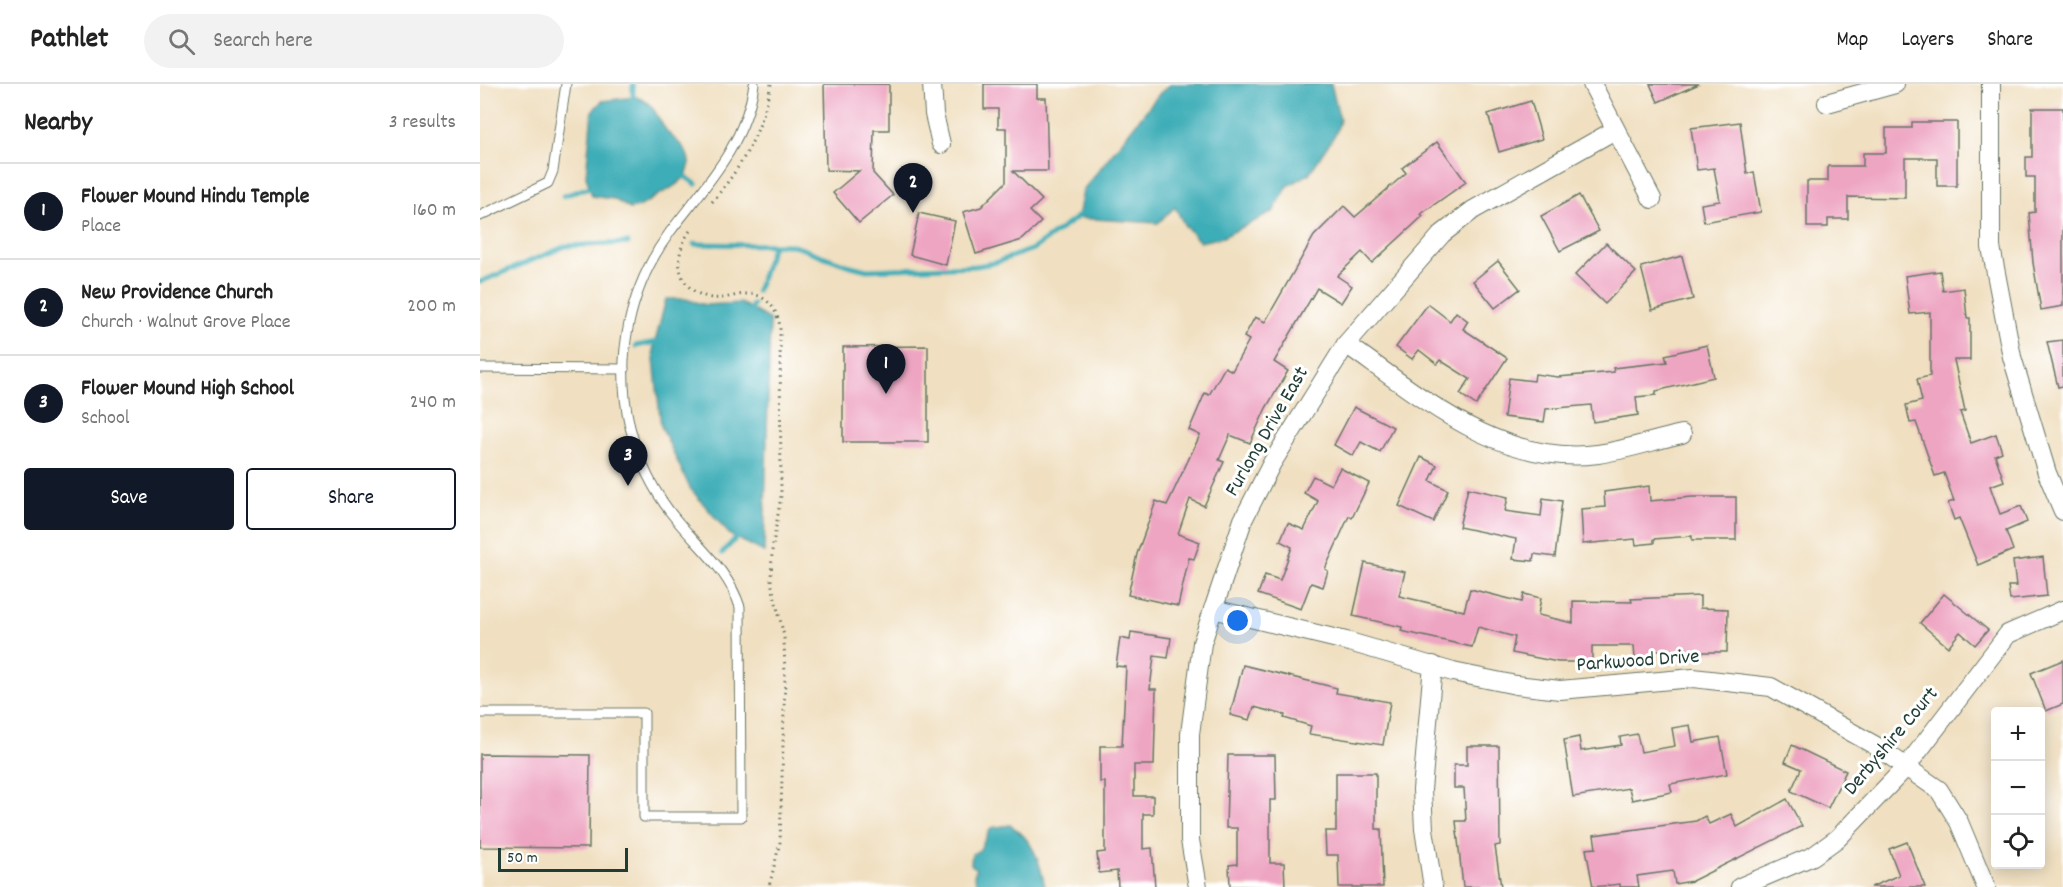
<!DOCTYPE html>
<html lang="en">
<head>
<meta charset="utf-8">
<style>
	body { margin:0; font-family:Dekko,sans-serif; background:#f2f2f2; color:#222 }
	.controls { position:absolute; right:18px; bottom:18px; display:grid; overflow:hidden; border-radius:6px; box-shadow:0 3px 15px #0003 }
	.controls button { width:54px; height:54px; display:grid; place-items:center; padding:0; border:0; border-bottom:2px solid #e0e0e0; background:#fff; color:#222; font:30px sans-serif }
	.scale { position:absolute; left:18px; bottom:15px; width:130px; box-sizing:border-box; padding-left:6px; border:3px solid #1f3d34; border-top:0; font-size:16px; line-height:21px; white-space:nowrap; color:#1f3d34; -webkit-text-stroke:4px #fff; paint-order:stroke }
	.you { position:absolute; left:758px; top:537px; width:21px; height:21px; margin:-15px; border:4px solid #fff; border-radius:50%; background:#1a73e8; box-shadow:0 0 0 9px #1a73e833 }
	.badge { display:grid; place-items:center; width:39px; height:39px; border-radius:50%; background:#111827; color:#fff; font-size:20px; font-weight:700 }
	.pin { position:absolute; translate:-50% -50px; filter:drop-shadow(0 2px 3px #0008) }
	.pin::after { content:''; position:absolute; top:32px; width:21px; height:18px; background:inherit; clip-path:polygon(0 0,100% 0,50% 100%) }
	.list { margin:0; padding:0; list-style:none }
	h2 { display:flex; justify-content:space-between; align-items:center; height:78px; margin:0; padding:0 24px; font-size:26px }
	h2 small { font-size:20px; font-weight:400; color:#767676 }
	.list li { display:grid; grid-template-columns:39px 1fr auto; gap:18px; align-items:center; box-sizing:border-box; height:96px; padding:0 24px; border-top:2px solid #e0e0e0 }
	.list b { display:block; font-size:22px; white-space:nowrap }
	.list p { margin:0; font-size:20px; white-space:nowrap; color:#767676 }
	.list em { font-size:20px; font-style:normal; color:#767676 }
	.actions { display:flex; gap:12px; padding:18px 24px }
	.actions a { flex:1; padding:14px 0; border:2px solid #111827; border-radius:6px; text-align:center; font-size:21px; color:#111827 }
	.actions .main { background:#111827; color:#fff }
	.icon { flex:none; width:33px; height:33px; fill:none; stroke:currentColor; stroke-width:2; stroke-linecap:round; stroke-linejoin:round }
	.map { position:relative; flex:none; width:1583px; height:803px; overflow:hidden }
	header { display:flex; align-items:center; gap:36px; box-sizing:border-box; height:84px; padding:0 30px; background:#fff; border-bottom:2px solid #e0e0e0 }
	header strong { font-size:28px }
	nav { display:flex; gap:33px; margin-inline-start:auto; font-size:21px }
	.search { width:420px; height:54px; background:#f2f2f2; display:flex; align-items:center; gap:15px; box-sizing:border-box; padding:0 21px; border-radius:33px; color:#767676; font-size:22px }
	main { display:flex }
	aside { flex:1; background:#fff }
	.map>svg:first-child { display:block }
	.water { fill:#3dadb7; stroke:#2e7576; stroke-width:1.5 }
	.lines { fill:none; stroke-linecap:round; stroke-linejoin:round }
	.stream { stroke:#3dadb7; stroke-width:5 }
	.building { fill:#eea5c2 }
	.service-casing { stroke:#687665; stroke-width:11 }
	.minor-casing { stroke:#687665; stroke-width:20 }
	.path { stroke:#687665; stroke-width:3; stroke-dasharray:1.5 4.5; stroke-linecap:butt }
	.service { stroke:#fff; stroke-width:9 }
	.minor { stroke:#fff; stroke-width:18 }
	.labels { text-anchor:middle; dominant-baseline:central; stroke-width:6; stroke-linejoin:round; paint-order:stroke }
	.street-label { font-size:21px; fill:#1f3d34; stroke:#fff }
</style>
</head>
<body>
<header>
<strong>Pathlet</strong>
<div class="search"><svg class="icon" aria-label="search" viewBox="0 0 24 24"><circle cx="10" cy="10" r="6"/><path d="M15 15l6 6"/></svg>Search here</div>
<nav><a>Map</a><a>Layers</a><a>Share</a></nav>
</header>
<main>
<aside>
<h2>Nearby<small>3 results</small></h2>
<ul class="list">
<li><span class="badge">1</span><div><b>Flower Mound Hindu Temple</b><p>Place</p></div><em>160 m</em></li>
<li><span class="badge">2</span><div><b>New Providence Church</b><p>Church · Walnut Grove Place</p></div><em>200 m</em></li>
<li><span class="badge">3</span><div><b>Flower Mound High School</b><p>School</p></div><em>240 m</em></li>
</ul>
<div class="actions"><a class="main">Save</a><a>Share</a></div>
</aside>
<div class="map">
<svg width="1583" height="803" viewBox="0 0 1583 803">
	<rect width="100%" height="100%" fill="#fff"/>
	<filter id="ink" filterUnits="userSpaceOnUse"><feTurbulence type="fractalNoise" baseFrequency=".0167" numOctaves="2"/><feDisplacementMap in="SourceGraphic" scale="12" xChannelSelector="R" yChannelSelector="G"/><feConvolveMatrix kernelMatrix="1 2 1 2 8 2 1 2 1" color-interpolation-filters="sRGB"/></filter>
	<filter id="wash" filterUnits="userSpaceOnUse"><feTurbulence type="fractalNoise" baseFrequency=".008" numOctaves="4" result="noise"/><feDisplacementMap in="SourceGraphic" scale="24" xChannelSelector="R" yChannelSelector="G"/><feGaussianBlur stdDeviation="1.35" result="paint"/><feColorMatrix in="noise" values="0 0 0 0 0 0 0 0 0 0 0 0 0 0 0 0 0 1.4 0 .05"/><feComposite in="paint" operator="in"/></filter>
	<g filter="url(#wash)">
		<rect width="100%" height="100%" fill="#f0dfc0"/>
		<g class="water">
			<polygon points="691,0 851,0 860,36 856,49 829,90 808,102 793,128 743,153 720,158 705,142 695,123 678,139 598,134 603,106 680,9"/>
			<path d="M156,13C175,19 175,31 186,46C192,55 203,59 207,70C217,94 191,104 175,113C165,119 162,123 150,125L134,115L112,112L106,92L112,27L122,17Z"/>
			<polygon points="186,215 206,215 225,221 261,219 290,236 284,468 250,451 210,404 181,342 173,266"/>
			<path d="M530,741C553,755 560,777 565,803H498L494,792L496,785L491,780L492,770L499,767L511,744Z"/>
		</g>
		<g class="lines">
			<g class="stream">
				<polyline points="153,18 153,2"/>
				<polyline points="200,89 216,100"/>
				<polyline points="83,112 116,101"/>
				<polyline points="214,160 312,161 367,181 387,186 496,182 514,179 553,165 603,129"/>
				<polyline points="0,198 86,162 148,159"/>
				<polyline points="277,207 293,161"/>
				<polyline points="269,230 273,220"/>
				<polyline points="156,262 181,257"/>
				<polyline points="242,469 259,451"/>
			</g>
		</g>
		<g id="blocks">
			<g class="building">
				<polygon points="344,0 409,0 409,46 394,46 393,89 413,111 379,139 353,109 379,87 346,86"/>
				<polygon points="504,0 557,0 557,14 566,14 568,87 533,87 562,116 550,127 561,138 542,156 496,170 483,128 501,123 526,98 526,44 518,44 518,25 504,25"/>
				<polygon points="1170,0 1219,0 1178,18"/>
				<polygon points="1051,17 1062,55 1019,68 1008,30"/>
				<polygon points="1552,24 1583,24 1583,222 1561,226 1553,179 1549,129 1555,128 1555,93 1546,93 1546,73 1552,73"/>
				<polygon points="1260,38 1267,90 1274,88 1281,128 1224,138 1221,120 1240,117 1234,84 1217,86 1211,44"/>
				<polygon points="1432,38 1477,38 1477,102 1457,102 1457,74 1425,74 1425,114 1368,113 1368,135 1348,135 1348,143 1327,143 1327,97 1348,97 1348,82 1383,82 1383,69 1406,69 1406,44 1432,44"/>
				<polygon points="957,58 986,98 941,130 943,132 892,179 882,168 857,192 872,202 861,219 837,204 794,278 808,287 786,324 770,359 750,351 739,376 744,378 724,422 710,415 698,450 720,458 714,475 709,474 698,522 648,511 657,470 676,417 687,421 720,351 709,346 725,309 729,311 745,283 752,287 769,256 764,253 775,233 785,238 834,152 864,122 875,133 926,89 922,84"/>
				<polygon points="1099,111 1119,147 1080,167 1061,132"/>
				<polygon points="439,129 475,137 466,181 430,171"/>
				<polygon points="1126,159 1156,188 1125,220 1095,191"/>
				<polygon points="1202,172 1213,215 1172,226 1161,183"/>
				<polygon points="1018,177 1040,205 1015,224 993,197"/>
				<polygon points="1460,187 1463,207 1484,204 1487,234 1490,234 1490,276 1474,276 1485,327 1480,328 1491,359 1516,350 1522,368 1515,371 1524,397 1510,402 1520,430 1541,422 1547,438 1526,447 1533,466 1498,481 1479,434 1474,436 1468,419 1474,417 1464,389 1455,392 1436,338 1430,339 1426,321 1442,317 1437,295 1450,292 1450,228 1430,230 1425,192"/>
				<polygon points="948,220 970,237 976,228 988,237 983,245 1027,274 996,321 980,310 990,295 960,276 957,280 939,266 932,275 916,263"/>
				<polygon points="1583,256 1583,302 1578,303 1567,258"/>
				<polygon points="1227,261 1234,293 1176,307 1176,311 1156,313 1158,331 1113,338 1111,321 1066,325 1064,338 1024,333 1029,294 1054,297 1055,290 1078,293 1134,288 1133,284 1187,278 1185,271"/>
				<polygon points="448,262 448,358 363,358 363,263"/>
				<polygon points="874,323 913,343 900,368 881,358 873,372 854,361"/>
				<polygon points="941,373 957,381 950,397 968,406 953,438 919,422"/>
				<polygon points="860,384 889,399 872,434 869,432 845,485 848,487 843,503 831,499 821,525 778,510 785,491 800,496 812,463 800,457 808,439 824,446 838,417 824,409 833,392 851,401"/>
				<polygon points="1169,402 1170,417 1212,413 1256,413 1256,456 1212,456 1212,452 1174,455 1174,459 1156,461 1155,455 1103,460 1101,425 1125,423 1124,408"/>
				<polygon points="988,404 1028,413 1025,427 1061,432 1063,414 1082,417 1075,473 1054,470 1053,477 1033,475 1036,455 979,443"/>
				<polygon points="1563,473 1567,512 1530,516 1528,502 1536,502 1533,477"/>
				<polygon points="885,479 925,488 919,512 984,527 990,505 1042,518 1044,510 1061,514 1058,531 1093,539 1093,517 1152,518 1151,515 1220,512 1220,524 1248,525 1247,568 1206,568 1206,565 1175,567 1175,573 1155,575 1154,562 1112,562 1112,578 1078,578 1032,569 1035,553 998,543 992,563 921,547 922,543 873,532"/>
				<polygon points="1464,510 1508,546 1495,561 1480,548 1468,563 1440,539"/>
				<polygon points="651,548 691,554 688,574 674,572 670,605 676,605 674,681 654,681 654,712 673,712 673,730 663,730 663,765 672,764 675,803 638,803 637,787 619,789 617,769 625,768 625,698 620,698 620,662 642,662 646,583 636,582 640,554 650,556"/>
				<polygon points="1583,576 1583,620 1566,627 1551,589"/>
				<polygon points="763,581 857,604 856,609 910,618 903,661 829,650 831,642 804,634 805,631 774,623 770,636 750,631"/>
				<polygon points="1210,641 1213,658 1240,653 1247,690 1190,700 1192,708 1152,716 1149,704 1093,713 1084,656 1099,653 1101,667 1141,661 1140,653 1157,650 1161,668 1195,662 1192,644"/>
				<polygon points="1312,661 1366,687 1348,724 1311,707 1321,685 1305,678"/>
				<polygon points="987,662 1019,662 1020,761 1015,762 1021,803 983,803 976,737 986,737 984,704 974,704 974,681 987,681"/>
				<polygon points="0,670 110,671 109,764 0,763"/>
				<polygon points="748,671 795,671 796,716 790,716 790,779 804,779 805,803 750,802 749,781 757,780 757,744 746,744"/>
				<polygon points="856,689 896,689 896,745 901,745 903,803 859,803 858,771 846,771 845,747 856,747"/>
				<polygon points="1307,715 1322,742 1212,797 1195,800 1193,787 1157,792 1159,803 1140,803 1140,800 1113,803 1106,765 1116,764 1114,751 1216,737 1225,732 1229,740 1251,730 1257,743"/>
				<polygon points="1427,758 1445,803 1391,803 1419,791 1409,765"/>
			</g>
		</g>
	</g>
	<g filter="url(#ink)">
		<use href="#blocks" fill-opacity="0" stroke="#687665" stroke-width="1.5"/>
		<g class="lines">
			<g class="service-casing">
				<g id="service">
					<polyline points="0,132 68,99 73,87 86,0"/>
					<polyline points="0,284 144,285"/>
					<path d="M0,629H164V733H261L260,523C249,488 222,466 199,439C175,411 159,379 150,343C134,275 149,204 190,148C225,102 266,60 274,0"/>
				</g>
			</g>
			<g class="minor-casing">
				<g id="minor">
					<polyline points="452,0 454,30 461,60"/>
					<polyline points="1112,0 1172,115"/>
					<polyline points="1511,0 1511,163 1532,273 1567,389 1583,427"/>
					<polyline points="1347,19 1415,0"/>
					<path d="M866,260C940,312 1020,383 1118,370C1146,366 1175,356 1202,350"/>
					<polyline points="733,525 866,557 973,588 1036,601 1080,606 1213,594 1291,603 1396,662 1459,706 1479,738 1506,803"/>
					<polyline points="953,581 942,706 944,745 953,803"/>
					<polyline points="718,803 710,756 710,650 722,559 763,436 792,379 866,260 962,150 993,126 1135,46"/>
					<polyline points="1260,803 1333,772 1358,754 1427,682 1528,550 1583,526"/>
				</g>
			</g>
			<g class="path">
				<path d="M232,118C263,81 282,47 291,0"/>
				<path d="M210,147C191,173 197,209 233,214C247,216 262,207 276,211C290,215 298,229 300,243L301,412L292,467L291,498L304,552L305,595L300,758L289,803"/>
			</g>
			<use href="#service" class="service"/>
			<use href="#minor" class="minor"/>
		</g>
	</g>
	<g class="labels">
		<g class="street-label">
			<text transform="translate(788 348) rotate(-60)">Furlong Drive East</text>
			<text transform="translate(1158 578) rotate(-4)">Parkwood Drive</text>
			<text transform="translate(1412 658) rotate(-50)">Derbyshire Court</text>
		</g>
	</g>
</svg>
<div class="controls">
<button>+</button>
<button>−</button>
<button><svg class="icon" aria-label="locate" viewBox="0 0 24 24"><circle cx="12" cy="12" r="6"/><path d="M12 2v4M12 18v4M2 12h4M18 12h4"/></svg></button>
</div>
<div class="scale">50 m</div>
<div class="you"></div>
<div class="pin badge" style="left:406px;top:310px">1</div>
<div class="pin badge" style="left:433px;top:129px">2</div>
<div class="pin badge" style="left:148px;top:402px">3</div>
</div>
</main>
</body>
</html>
